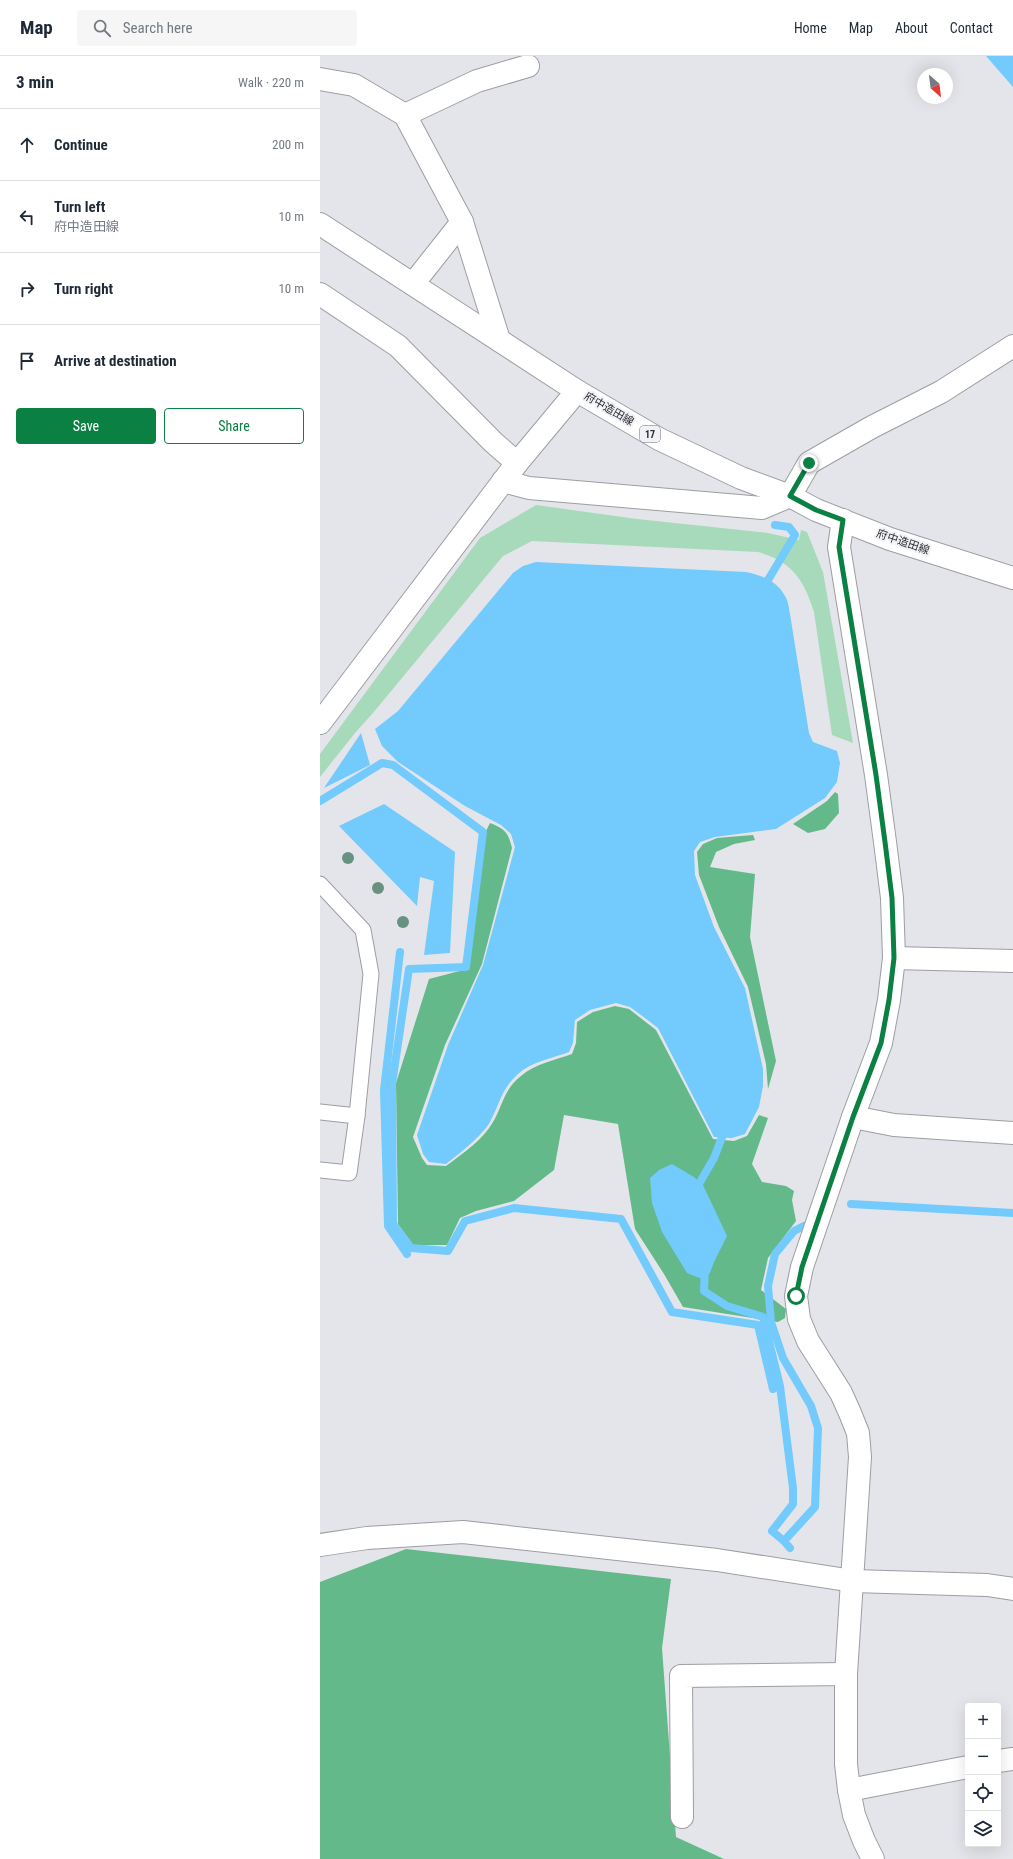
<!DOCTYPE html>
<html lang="en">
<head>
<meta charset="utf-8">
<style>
	body { margin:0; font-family:"Roboto Condensed","Noto Sans JP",sans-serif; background:#f6f6f7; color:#1f2937 }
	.controls { position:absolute; right:12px; bottom:12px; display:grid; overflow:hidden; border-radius:4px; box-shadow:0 4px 16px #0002 }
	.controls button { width:36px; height:36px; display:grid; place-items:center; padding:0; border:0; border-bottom:1px solid #e0e1e3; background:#fff; color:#1f2937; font:20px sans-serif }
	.compass { position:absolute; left:597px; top:12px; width:36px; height:36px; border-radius:50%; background:#fff; box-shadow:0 4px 16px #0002; rotate:152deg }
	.stop { position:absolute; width:12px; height:12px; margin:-9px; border:3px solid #0b8043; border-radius:50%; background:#fff }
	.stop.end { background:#0b8043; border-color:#fff; box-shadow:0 1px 4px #0008 }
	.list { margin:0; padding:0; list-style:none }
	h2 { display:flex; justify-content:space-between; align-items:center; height:52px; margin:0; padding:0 16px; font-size:17px }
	h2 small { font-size:13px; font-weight:400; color:#747a83 }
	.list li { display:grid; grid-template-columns:26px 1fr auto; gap:12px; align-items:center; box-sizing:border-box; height:72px; padding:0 16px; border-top:1px solid #e0e1e3 }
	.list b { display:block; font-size:15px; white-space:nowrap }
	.list p { margin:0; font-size:13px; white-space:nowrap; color:#747a83 }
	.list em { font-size:13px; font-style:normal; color:#747a83 }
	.actions { display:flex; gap:8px; padding:12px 16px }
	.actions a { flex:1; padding:9px 0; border:1px solid #0b8043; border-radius:4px; text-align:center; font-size:14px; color:#0b8043 }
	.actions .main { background:#0b8043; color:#fff }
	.icon { flex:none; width:22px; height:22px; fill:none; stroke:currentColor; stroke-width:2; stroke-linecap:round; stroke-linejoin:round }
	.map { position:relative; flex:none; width:693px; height:1803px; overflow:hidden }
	header { display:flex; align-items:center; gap:24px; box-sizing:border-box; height:56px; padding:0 20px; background:#fff; border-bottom:1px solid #e0e1e3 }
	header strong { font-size:19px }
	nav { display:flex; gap:22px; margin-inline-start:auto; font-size:14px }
	.search { width:280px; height:36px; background:#f6f6f7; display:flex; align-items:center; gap:10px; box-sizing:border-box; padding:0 14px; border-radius:4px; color:#747a83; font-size:15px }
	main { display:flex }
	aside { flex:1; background:#fff }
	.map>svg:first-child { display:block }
	.green { fill:#a6dabb }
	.forest { fill:#63b98a }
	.water { fill:#73cafc }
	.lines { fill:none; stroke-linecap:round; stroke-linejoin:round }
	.stream { stroke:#73cafc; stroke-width:8 }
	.lane-casing { stroke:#9d9ea3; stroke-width:17 }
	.street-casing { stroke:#9d9ea3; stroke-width:24 }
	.secondary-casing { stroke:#9d9ea3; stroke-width:24 }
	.primary-casing { stroke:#9d9ea3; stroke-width:24 }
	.lane { stroke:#fff; stroke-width:15 }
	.street { stroke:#fff; stroke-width:22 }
	.secondary { stroke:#fff; stroke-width:22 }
	.primary { stroke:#fff; stroke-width:22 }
	.tree { fill:#689182 }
	.route { stroke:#0b8043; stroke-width:5 }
	.labels { text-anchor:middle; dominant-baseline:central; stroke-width:4; stroke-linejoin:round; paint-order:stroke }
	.shield { fill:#f1f2f8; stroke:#66676a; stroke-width:1 }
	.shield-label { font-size:10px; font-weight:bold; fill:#2b2c2d }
	.street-label { font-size:11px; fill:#2b2c2d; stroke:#f1f2f8 }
</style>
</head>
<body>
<header>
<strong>Map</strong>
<div class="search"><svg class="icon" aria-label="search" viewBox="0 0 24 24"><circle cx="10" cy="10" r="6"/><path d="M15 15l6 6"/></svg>Search here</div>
<nav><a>Home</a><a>Map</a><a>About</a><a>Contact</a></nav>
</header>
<main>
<aside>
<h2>3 min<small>Walk · 220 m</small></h2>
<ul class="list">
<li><svg class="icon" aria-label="ahead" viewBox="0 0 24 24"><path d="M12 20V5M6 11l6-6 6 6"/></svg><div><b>Continue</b></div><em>200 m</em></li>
<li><svg class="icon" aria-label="left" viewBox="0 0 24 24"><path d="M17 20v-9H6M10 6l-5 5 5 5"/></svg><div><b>Turn left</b><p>府中造田線</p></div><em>10 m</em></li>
<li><svg class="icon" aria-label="right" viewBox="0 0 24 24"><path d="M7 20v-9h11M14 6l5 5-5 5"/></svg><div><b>Turn right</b></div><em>10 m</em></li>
<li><svg class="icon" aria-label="arrive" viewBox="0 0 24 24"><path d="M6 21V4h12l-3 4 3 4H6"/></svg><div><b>Arrive at destination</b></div></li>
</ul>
<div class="actions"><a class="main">Save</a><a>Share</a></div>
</aside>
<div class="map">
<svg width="693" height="1803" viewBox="0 0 693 1803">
	<rect width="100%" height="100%" fill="#e4e5ea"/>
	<path class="green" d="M216,449L317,463L448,477L479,484L481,474L487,476L503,516L533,687L512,679L494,556C484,524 472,505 438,496L212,485L183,500L53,657L35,677L0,721V698L160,482Z"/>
	<g class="forest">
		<polygon points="515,736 518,738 519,757 505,773 488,777 473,768 507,745"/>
		<path d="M170,767C185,773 188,776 192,792L162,908L125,989L93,1081L102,1102L107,1109L126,1110C142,1098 163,1084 173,1066C183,1049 184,1033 201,1020C215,1008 235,1004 252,998L256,987L257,966L273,956L295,950L309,953L336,974L393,1083L414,1085L427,1080L439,1059L448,1062L432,1108L442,1126L466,1130L474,1135L472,1144L476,1165L448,1202L441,1234L466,1253L465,1262L458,1266L363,1251L344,1218L315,1173L298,1068L244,1059L234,1114L194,1145L156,1155L140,1162L127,1189H93L78,1168L76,1027L109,923L147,913L166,775Z"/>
		<polygon points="433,779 435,784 414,788 396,796 390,811 435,818 430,881 456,1005 448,1033 446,1008 428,931 399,871 379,819 377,796 383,788 397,782"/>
		<polygon points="86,1493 351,1523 342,1592 356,1781 404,1803 0,1803 0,1526"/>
	</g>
	<g class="water">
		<polygon points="666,0 693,0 693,31"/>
		<path d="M216,506L426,516C441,519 457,525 465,540C468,544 469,552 470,558L489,677L493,686L517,695L520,707L517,726L505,742L456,773L395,781L380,786L374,795L375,819L394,871L425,932L443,1013V1030L439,1051L425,1078L412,1082L394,1081L338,972L325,962L310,951L296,947L270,954L255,964L253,987L249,996C233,1002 211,1006 198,1018C180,1035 181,1046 170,1066C162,1080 139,1098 126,1108L109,1106L103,1098L97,1079L128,989L163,909L195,791L191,778L181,769L145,750L78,706L62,690L55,673L78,655L193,517L203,510Z"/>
		<polygon points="41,677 50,709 4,732"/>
		<polygon points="64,748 135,796 130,897 104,899 114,825 100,821 97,850 19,770"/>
		<polygon points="352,1108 374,1121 383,1129 407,1180 394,1206 390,1217 382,1223 367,1217 342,1176 332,1147 330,1122 339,1114"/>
	</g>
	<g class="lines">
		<g class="stream">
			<polyline points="445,529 475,479 469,471 455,469"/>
			<polyline points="0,745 62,707 73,709 163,776 146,911 89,913 72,1028 73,1168 91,1192 128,1195 145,1165 194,1152 301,1163 352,1256 438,1269 453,1333"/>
			<polyline points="80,896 64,1034 68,1170 87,1198"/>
			<polyline points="376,1133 394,1102 406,1071"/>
			<polyline points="531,1148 693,1157"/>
			<polyline points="385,1211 384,1235 407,1250 443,1261 460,1330 473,1432 473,1448 452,1475 464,1485"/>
			<polyline points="470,1492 464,1485 495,1451 498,1372 491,1350 463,1302 451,1266 448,1230 455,1198 474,1175 484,1170"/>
		</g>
		<g class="lane-casing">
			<g id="lane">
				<polyline points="0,828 43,874 51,918 37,1060 29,1117 0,1114"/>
				<polyline points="0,1056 37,1060"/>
			</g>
		</g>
		<g class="street-casing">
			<g id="street">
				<polyline points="0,23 34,29 85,59 142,166"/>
				<polyline points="85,59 157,25 208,10"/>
				<polyline points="93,228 142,166 179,284"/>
				<polyline points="0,238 78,290 173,386 197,407"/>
				<polyline points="183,425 209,432 442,452 470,440 489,407 552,371 621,336 693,290"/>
				<polyline points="574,902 693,905"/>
				<polyline points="533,1061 574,1069 693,1077"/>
				<polyline points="533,1525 667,1529 693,1533"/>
				<polyline points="678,1705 693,1703"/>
				<polyline points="529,1734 648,1711"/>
				<polyline points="362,1761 361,1620 526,1618"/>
			</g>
		</g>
		<g class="secondary-casing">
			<g id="secondary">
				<polyline points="523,464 519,491 556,719 565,786 572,842 574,902 569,944 561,987 533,1061 482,1211 476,1240 479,1263 488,1285 521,1337 530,1357 538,1377 540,1401 526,1618 526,1708 529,1734 534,1759 544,1785 553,1803"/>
				<polyline points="0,667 197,407 257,335"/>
				<polyline points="0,1489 47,1482 143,1476 397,1504 533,1525"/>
			</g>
		</g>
		<g class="primary-casing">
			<polyline id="primary" points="0,168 257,335 339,383 421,422 470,440 496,454 570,483 693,522"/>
		</g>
		<use href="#lane" class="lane"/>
		<use href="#street" class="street"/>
		<use href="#secondary" class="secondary"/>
		<use href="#primary" class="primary"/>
	</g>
	<g class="tree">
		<circle cx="28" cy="802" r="6"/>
		<circle cx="58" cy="832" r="6"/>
		<circle cx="83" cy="866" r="6"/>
	</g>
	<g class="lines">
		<polyline class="route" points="476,1240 482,1211 533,1061 561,987 569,944 574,902 572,842 565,786 556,719 519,491 523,464 496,454 470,440 489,407"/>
	</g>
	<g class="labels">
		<rect class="shield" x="320" y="370" width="20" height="16" rx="3"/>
		<g class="shield-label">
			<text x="330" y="378">17</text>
		</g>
		<g class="street-label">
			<text transform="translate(289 353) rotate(30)">府中造田線</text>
			<text transform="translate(583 486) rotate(19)">府中造田線</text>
		</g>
	</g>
</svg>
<div class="controls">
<button>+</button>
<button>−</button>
<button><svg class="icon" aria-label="locate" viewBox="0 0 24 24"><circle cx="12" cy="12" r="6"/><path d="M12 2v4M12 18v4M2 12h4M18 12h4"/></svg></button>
<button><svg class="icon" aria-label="layers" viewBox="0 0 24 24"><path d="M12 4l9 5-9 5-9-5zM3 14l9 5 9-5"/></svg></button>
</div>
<svg class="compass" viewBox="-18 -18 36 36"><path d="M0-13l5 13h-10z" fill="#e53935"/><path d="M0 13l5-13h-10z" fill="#747a83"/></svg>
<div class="stop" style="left:476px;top:1240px"></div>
<div class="stop end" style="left:489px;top:407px"></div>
</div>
</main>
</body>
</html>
